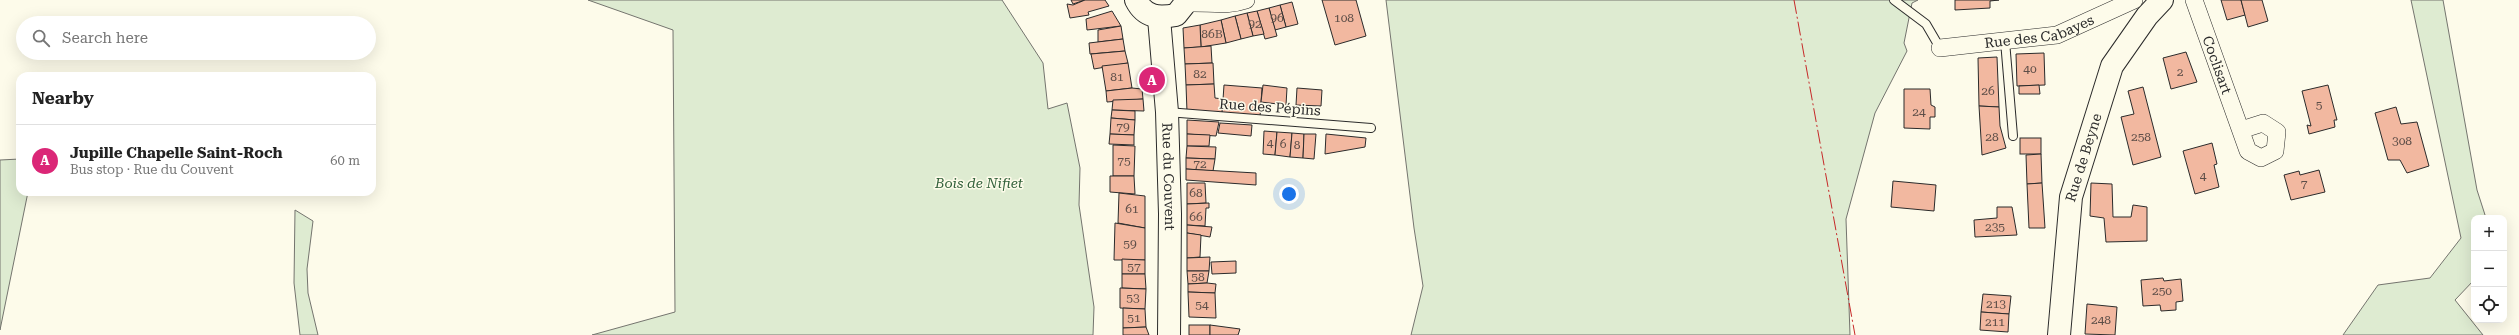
<!DOCTYPE html>
<html lang="en">
<head>
<meta charset="utf-8">
<style>
	body { margin:0; font-family:"Roboto Serif",serif; background:#f6f6f6; color:#222 }
	.controls { position:absolute; right:12px; bottom:12px; display:grid; overflow:hidden; border-radius:8px; box-shadow:0 4px 16px #0002 }
	.controls button { width:36px; height:36px; display:grid; place-items:center; padding:0; border:0; border-bottom:1px solid #e0e0e0; background:#fff; color:#222; font:20px sans-serif }
	.you { position:absolute; left:1289px; top:194px; width:14px; height:14px; margin:-10px; border:3px solid #fff; border-radius:50%; background:#1a73e8; box-shadow:0 0 0 6px #1a73e833 }
	.badge { display:grid; place-items:center; width:26px; height:26px; border-radius:50%; background:#db2777; color:#fff; font-size:13px; font-weight:700 }
	.pin { position:absolute; translate:-50% -50%; border:2px solid #fff; box-shadow:0 1px 4px #0006 }
	.list { margin:0; padding:0; list-style:none }
	h2 { display:flex; justify-content:space-between; align-items:center; height:52px; margin:0; padding:0 16px; font-size:17px }
	h2 small { font-size:13px; font-weight:400; color:#767676 }
	.list li { display:grid; grid-template-columns:26px 1fr auto; gap:12px; align-items:center; box-sizing:border-box; height:72px; padding:0 16px; border-top:1px solid #e0e0e0 }
	.list b { display:block; font-size:15px; white-space:nowrap }
	.list p { margin:0; font-size:13px; white-space:nowrap; color:#767676 }
	.list em { font-size:13px; font-style:normal; color:#767676 }
	.icon { flex:none; width:22px; height:22px; fill:none; stroke:currentColor; stroke-width:2; stroke-linecap:round; stroke-linejoin:round }
	.map { position:relative; flex:none; width:2519px; height:335px; overflow:hidden }
	.search { position:absolute; background:#fff; box-shadow:0 4px 16px #0002; left:16px; top:16px; width:360px; height:44px; display:flex; align-items:center; gap:10px; box-sizing:border-box; padding:0 14px; border-radius:22px; color:#767676; font-size:15px }
	.panel { position:absolute; background:#fff; box-shadow:0 4px 16px #0002; left:16px; top:72px; width:360px; height:124px; border-radius:12px }
	.map>svg:first-child { display:block }
	.green { fill:#deebd1; stroke:#74746e }
	.building { fill:#f2b8a0; stroke:#2b2b2b }
	.lines { fill:none; stroke-linecap:round; stroke-linejoin:round }
	.lane-casing { stroke:#2b2b2b; stroke-width:10 }
	.street-casing { stroke:#2b2b2b; stroke-width:18 }
	.secondary-casing { stroke:#2b2b2b; stroke-width:24 }
	.lane { stroke:#fdfbea; stroke-width:8 }
	.street { stroke:#fdfbea; stroke-width:17 }
	.secondary { stroke:#fdfbea; stroke-width:22 }
	.power { stroke:#c62828; stroke-width:1; stroke-dasharray:14 3 2 3; stroke-linecap:butt }
	.labels { text-anchor:middle; dominant-baseline:central; stroke-width:3; stroke-linejoin:round; paint-order:stroke }
	.number-label { font-size:12px; fill:#5d4e48 }
	.street-label { font-size:14px; fill:#2b2b2b; stroke:#fdfbea }
	.park-label { font-size:14px; font-style:italic; fill:#34623c; stroke:#fdfbea }
</style>
</head>
<body>
<div class="map">
<svg width="2519" height="335" viewBox="0 0 2519 335">
	<rect width="100%" height="100%" fill="#fdfbea"/>
	<g class="green">
		<polygon points="588,0 1002,0 1043,63 1048,109 1067,103 1080,168 1079,205 1094,307 1093,335 592,335 675,312 673,30"/>
		<polygon points="1386,0 1918,0 1912,3 1904,43 1907,51 1875,113 1846,219 1850,335 1411,335 1423,286 1414,228"/>
		<polygon points="2411,0 2443,0 2477,190 2486,218 2474,218 2474,280 2455,300 2483,335 2343,335 2378,285 2430,278 2461,238"/>
		<polygon points="20,159 20,192 28,192 0,330 0,160"/>
		<polygon points="295,210 313,221 307,269 308,293 318,335 300,335 294,283"/>
	</g>
	<g class="building">
		<polygon points="1071,0 1085,0 1073,4"/>
		<polygon points="1085,0 1105,0 1109,6 1088,12 1089,15 1070,18 1067,4 1073,5"/>
		<polygon points="1322,0 1356,0 1366,36 1335,45"/>
		<polygon points="1955,0 1999,0 1990,1 1990,8 1955,10"/>
		<polygon points="2221,0 2241,0 2245,15 2227,20"/>
		<polygon points="2241,0 2262,0 2268,21 2248,27"/>
		<polygon points="1292,2 1298,24 1286,27 1280,5"/>
		<polygon points="1280,5 1286,27 1275,30 1269,8"/>
		<polygon points="1269,8 1277,36 1265,39 1257,11"/>
		<polygon points="1112,11 1121,26 1087,30 1086,19"/>
		<polygon points="1257,11 1264,34 1253,36 1247,13"/>
		<polygon points="1247,13 1253,36 1241,39 1235,16"/>
		<polygon points="1235,16 1241,39 1226,43 1221,20"/>
		<polygon points="1221,20 1226,43 1201,47 1200,25"/>
		<polygon points="1200,25 1201,47 1184,48 1183,28"/>
		<polygon points="1121,26 1123,39 1098,42 1098,30"/>
		<polygon points="1123,39 1125,51 1090,54 1089,43"/>
		<polygon points="1211,46 1212,63 1185,64 1184,48"/>
		<polygon points="1125,51 1128,63 1094,69 1091,54"/>
		<polygon points="2186,52 2197,82 2171,89 2163,58"/>
		<polygon points="2044,53 2045,85 2017,86 2016,54"/>
		<polygon points="1997,57 1999,107 1979,106 1978,58"/>
		<polygon points="1128,63 1132,88 1106,91 1102,66"/>
		<polygon points="1213,63 1214,84 1186,85 1185,64"/>
		<polygon points="1214,84 1215,98 1223,99 1222,114 1187,112 1186,85"/>
		<polygon points="1224,85 1262,88 1260,117 1222,114"/>
		<polygon points="1263,85 1287,88 1286,105 1261,102"/>
		<polygon points="2039,85 2040,94 2019,94 2019,86"/>
		<polygon points="2328,85 2337,120 2334,120 2335,127 2309,134 2307,125 2311,126 2302,91"/>
		<polygon points="2143,87 2161,157 2133,165 2121,117 2134,114 2128,91"/>
		<polygon points="1132,88 1142,89 1143,99 1107,102 1106,91"/>
		<polygon points="1297,88 1322,90 1321,106 1296,105"/>
		<polygon points="1904,89 1930,89 1931,105 1935,107 1935,117 1930,117 1930,129 1904,128"/>
		<polygon points="1143,99 1144,111 1112,110 1113,100"/>
		<polygon points="1979,106 1999,107 2000,126 2006,148 1982,155"/>
		<polygon points="2396,107 2401,124 2417,122 2429,166 2407,173 2400,160 2388,160 2375,113"/>
		<polygon points="1112,110 1135,111 1135,120 1111,118"/>
		<polygon points="1111,118 1135,120 1134,135 1110,134"/>
		<polygon points="1187,120 1219,122 1216,136 1187,134"/>
		<polygon points="1220,123 1252,125 1251,136 1218,133"/>
		<polygon points="1264,131 1277,132 1275,155 1263,154"/>
		<polygon points="1277,132 1292,133 1290,157 1275,155"/>
		<polygon points="1292,133 1304,134 1303,158 1290,157"/>
		<polygon points="1110,134 1134,135 1134,145 1109,144"/>
		<polygon points="1187,134 1210,135 1209,146 1187,146"/>
		<polygon points="1304,134 1316,134 1314,159 1303,158"/>
		<polygon points="1326,134 1366,138 1365,147 1325,154"/>
		<rect x="2020" y="138" width="21" height="16"/>
		<polygon points="2212,143 2217,164 2214,165 2219,187 2195,194 2183,151"/>
		<polygon points="1113,145 1135,146 1134,176 1113,176"/>
		<polygon points="1187,146 1216,147 1215,159 1186,158"/>
		<polygon points="2041,154 2042,183 2027,184 2026,155"/>
		<polygon points="1186,158 1215,159 1213,171 1186,169"/>
		<polygon points="1186,169 1256,173 1256,185 1186,180"/>
		<polygon points="2319,170 2325,192 2291,200 2284,175 2299,171 2300,175"/>
		<polygon points="1110,176 1134,176 1135,194 1110,192"/>
		<polygon points="1893,181 1936,185 1934,211 1891,207"/>
		<polygon points="1187,183 1205,183 1206,203 1187,204"/>
		<polygon points="2042,183 2045,228 2029,228 2027,184"/>
		<polygon points="2091,183 2112,184 2113,217 2131,217 2133,205 2147,207 2147,241 2106,242 2104,218 2090,216"/>
		<polygon points="1119,193 1145,196 1145,228 1118,223"/>
		<polygon points="1209,203 1209,208 1206,208 1205,226 1187,225 1187,204"/>
		<polygon points="1997,207 2012,207 2017,235 1975,237 1974,220 1997,218"/>
		<polygon points="1115,223 1145,228 1145,260 1114,260"/>
		<polygon points="1187,225 1212,227 1210,237 1187,233"/>
		<polygon points="1187,233 1201,235 1200,257 1187,258"/>
		<polygon points="1210,257 1209,271 1187,271 1187,258"/>
		<polygon points="1122,259 1145,260 1145,274 1122,274"/>
		<polygon points="1236,261 1236,273 1212,274 1211,262"/>
		<polygon points="1187,271 1209,271 1207,283 1188,284"/>
		<polygon points="1122,274 1145,274 1146,289 1122,288"/>
		<polygon points="2163,278 2164,281 2181,279 2183,301 2176,302 2176,310 2161,311 2160,305 2143,306 2141,280"/>
		<polygon points="1207,283 1216,284 1215,293 1188,292 1188,284"/>
		<polygon points="1120,288 1146,289 1145,309 1120,308"/>
		<polygon points="1188,292 1215,293 1216,318 1189,317"/>
		<polygon points="1983,294 2011,296 2009,314 1981,312"/>
		<polygon points="2087,304 2117,307 2115,335 2085,334"/>
		<polygon points="1123,308 1145,309 1146,327 1123,328"/>
		<polygon points="1981,312 2009,314 2008,332 1980,330"/>
		<rect x="1189" y="325" width="21" height="10"/>
		<polygon points="1210,325 1240,329 1238,335 1210,335"/>
		<polygon points="1146,327 1149,335 1123,335 1123,328"/>
	</g>
	<g class="lines">
		<g class="lane-casing">
			<g id="lane">
				<polyline points="1894,0 1926,24 1940,48"/>
				<polyline points="2005,41 2013,136"/>
				<polyline points="1167,112 1371,128"/>
			</g>
		</g>
		<g class="street-casing">
			<g id="street">
				<path id="s1" d="M2194,0L2248,151L2261,158L2275,151L2277,132L2263,123L2241,130"/>
				<path d="M1188,3C1209,2 1226,7 1246,0"/>
				<path id="s2" d="M1940,48L2057,35L2134,0"/>
			</g>
		</g>
		<g class="secondary-casing">
			<g id="secondary">
				<path d="M1136,0C1145,18 1159,18 1176,15L1188,0"/>
				<path id="s3" d="M1159,18L1167,112L1170,214L1169,335"/>
				<path id="s4" d="M2059,335L2071,197L2112,66L2147,16L2162,0"/>
			</g>
		</g>
		<use href="#lane" class="lane"/>
		<use href="#street" class="street"/>
		<use href="#secondary" class="secondary"/>
		<polyline class="power" points="1794,0 1855,335"/>
	</g>
	<g class="labels">
		<g class="number-label">
			<text x="1277" y="18">96</text>
			<text x="1344" y="18">108</text>
			<text x="1255" y="24">92</text>
			<text x="1212" y="34">86B</text>
			<text x="2030" y="69">40</text>
			<text x="2180" y="72">2</text>
			<text x="1200" y="74">82</text>
			<text x="1117" y="77">81</text>
			<text x="1988" y="91">26</text>
			<text x="2319" y="105">5</text>
			<text x="1919" y="112">24</text>
			<text x="1123" y="127">79</text>
			<text x="1992" y="137">28</text>
			<text x="2141" y="137">258</text>
			<text x="2402" y="141">308</text>
			<text x="1270" y="143">4</text>
			<text x="1283" y="144">6</text>
			<text x="1297" y="145">8</text>
			<text x="1124" y="161">75</text>
			<text x="1200" y="164">72</text>
			<text x="2203" y="176">4</text>
			<text x="2304" y="184">7</text>
			<text x="1196" y="193">68</text>
			<text x="1132" y="209">61</text>
			<text x="1196" y="217">66</text>
			<text x="1995" y="227">235</text>
			<text x="1130" y="244">59</text>
			<text x="1134" y="267">57</text>
			<text x="1198" y="277">58</text>
			<text x="2162" y="291">250</text>
			<text x="1133" y="298">53</text>
			<text x="1996" y="304">213</text>
			<text x="1202" y="305">54</text>
			<text x="1134" y="318">51</text>
			<text x="2101" y="320">248</text>
			<text x="1995" y="322">211</text>
		</g>
		<g class="street-label">
			<text stroke="none"><textPath href="#s2" startOffset="101">Rue des Cabayes</textPath></text>
			<text stroke="none"><textPath href="#s1" startOffset="69">Coclisart</textPath></text>
			<text transform="translate(1270 107) rotate(4)">Rue des Pépins</text>
			<text stroke="none"><textPath href="#s4" startOffset="180">Rue de Beyne</textPath></text>
			<text stroke="none"><textPath href="#s3" startOffset="159">Rue du Couvent</textPath></text>
		</g>
		<g class="park-label">
			<text x="979" y="183">Bois de Nifiet</text>
		</g>
	</g>
</svg>
<div class="controls">
<button>+</button>
<button>−</button>
<button><svg class="icon" aria-label="locate" viewBox="0 0 24 24"><circle cx="12" cy="12" r="6"/><path d="M12 2v4M12 18v4M2 12h4M18 12h4"/></svg></button>
</div>
<div class="you"></div>
<div class="pin badge" style="left:1152px;top:80px">A</div>
<div class="search"><svg class="icon" aria-label="search" viewBox="0 0 24 24"><circle cx="10" cy="10" r="6"/><path d="M15 15l6 6"/></svg>Search here</div>
<section class="panel">
<h2>Nearby<small></small></h2>
<ul class="list">
<li><span class="badge">A</span><div><b>Jupille Chapelle Saint-Roch</b><p>Bus stop · Rue du Couvent</p></div><em>60 m</em></li>
</ul>
</section>
</div>
</body>
</html>
